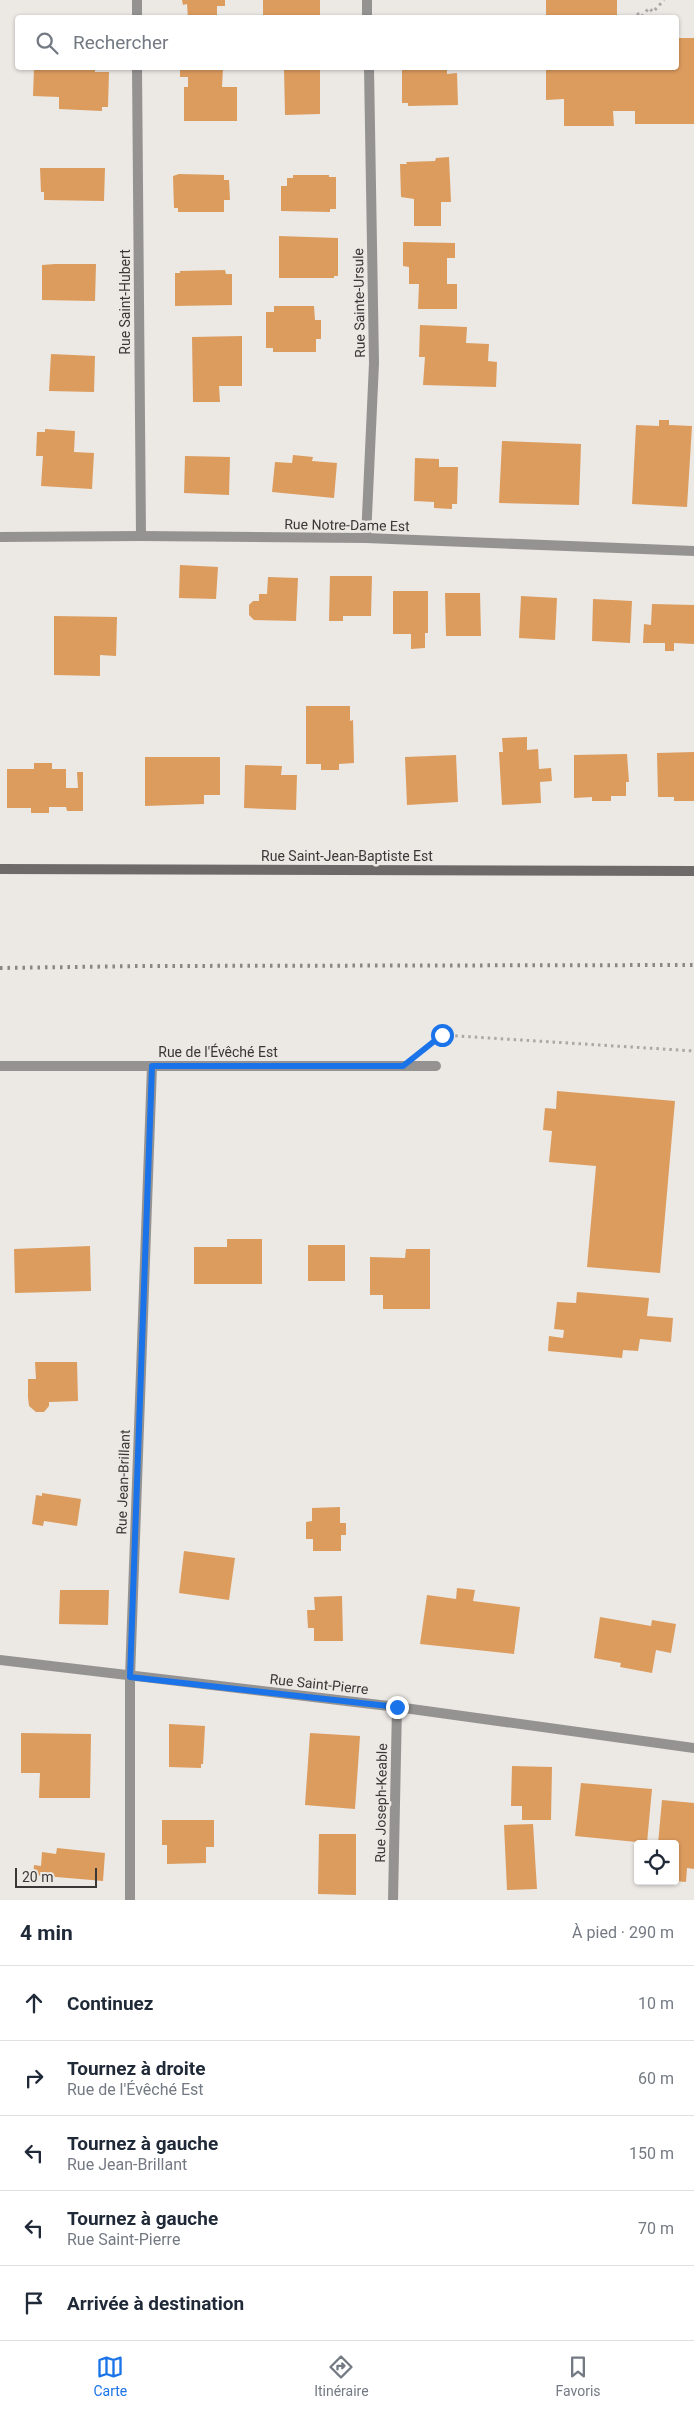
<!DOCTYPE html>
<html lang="fr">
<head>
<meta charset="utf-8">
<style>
	body { margin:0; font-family:Roboto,sans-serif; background:#f6f6f7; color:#1f2937 }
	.controls { position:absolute; right:15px; bottom:15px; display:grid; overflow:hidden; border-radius:5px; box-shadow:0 1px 4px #0004 }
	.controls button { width:45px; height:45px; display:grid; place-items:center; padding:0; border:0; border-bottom:1px solid #e0e1e3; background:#fff; color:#1f2937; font:25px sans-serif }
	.scale { position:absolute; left:15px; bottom:12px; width:82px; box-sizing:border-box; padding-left:5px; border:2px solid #3a3837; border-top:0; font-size:14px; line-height:18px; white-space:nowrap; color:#3a3837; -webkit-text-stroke:4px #ece8e4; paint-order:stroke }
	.stop { position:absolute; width:15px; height:15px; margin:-11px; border:4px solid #1a73e8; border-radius:50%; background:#fff }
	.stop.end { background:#1a73e8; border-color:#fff; box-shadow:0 1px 5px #0008 }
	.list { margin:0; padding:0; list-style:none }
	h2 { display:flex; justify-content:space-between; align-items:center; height:65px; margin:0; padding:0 20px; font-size:21px }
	h2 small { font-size:16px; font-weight:400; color:#747a83 }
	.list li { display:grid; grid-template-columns:32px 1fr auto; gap:15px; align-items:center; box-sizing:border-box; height:75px; padding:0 20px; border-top:1px solid #e0e1e3 }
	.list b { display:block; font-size:19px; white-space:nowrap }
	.list p { margin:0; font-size:16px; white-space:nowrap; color:#747a83 }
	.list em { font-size:16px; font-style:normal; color:#747a83 }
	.icon { flex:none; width:28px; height:28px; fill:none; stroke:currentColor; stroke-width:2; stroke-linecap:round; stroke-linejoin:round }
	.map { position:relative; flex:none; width:694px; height:1900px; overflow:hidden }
	.search { position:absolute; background:#fff; box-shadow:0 1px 4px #0004; left:15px; right:15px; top:15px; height:55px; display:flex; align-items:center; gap:12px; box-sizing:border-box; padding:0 18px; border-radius:5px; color:#747a83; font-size:19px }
	.sheet { height:440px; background:#fff }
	nav { display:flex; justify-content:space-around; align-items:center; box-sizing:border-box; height:70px; border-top:1px solid #e0e1e3; background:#fff; font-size:14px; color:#747a83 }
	nav a { display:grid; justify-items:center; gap:2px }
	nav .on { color:#1a73e8 }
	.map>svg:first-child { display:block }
	.building { fill:#dc9c5e }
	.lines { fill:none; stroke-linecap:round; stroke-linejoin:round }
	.path { stroke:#aba7a4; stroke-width:3; stroke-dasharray:2.5 4; stroke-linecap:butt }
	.street { stroke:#959392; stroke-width:10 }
	.secondary { stroke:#6e6a6a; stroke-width:10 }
	.rail { stroke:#898683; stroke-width:4; stroke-dasharray:2.5 5; stroke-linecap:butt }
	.route { stroke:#1a73e8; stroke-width:6 }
	.labels { text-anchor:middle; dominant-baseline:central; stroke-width:5; stroke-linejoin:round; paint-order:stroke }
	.street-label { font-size:14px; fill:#3a3837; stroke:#ece8e4 }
</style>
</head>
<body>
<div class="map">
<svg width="694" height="1900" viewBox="0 0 694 1900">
	<rect width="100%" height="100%" fill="#ece8e4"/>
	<g class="building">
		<polygon points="182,0 225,0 225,6 217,6 217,18 188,18 187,4 183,5"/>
		<rect x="263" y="0" width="57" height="18"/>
		<rect x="546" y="0" width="71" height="18"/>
		<polygon points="676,38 694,38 694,124 635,124 635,111 613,111 614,126 564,126 564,99 546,100 546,68 676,68"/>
		<polygon points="34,68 95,68 95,72 109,72 108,107 102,107 102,111 59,109 59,97 33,96"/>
		<polygon points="180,68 223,68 222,87 237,87 237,121 184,121 184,87 188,87 188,77 180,77"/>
		<polygon points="284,68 320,68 320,114 285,115"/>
		<polygon points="407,68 447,68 447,74 457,73 458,105 408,106 408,103 402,103 402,70 408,70"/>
		<polygon points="449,157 451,202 441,202 441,226 414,226 414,199 401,197 400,164 407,164 406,162 435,161 436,158"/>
		<polygon points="40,168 105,168 104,201 44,200 44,192 41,192"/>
		<polygon points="179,174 224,175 224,180 229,180 230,200 224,200 224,212 178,212 178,208 174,208 173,176"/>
		<polygon points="293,175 329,175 329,177 336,177 336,209 330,209 330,212 281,211 281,186 287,186 287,178 293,178"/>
		<polygon points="279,236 338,238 338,276 334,276 334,278 279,278"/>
		<polygon points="403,242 455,243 455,258 447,258 447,284 457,284 457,309 418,309 419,284 409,284 409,267 403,266"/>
		<polygon points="55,264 96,264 95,301 42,300 42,265"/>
		<polygon points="225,270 226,274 232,274 232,305 175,306 175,273 180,273 180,271"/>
		<polygon points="274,306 314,306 315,320 321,320 321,339 316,339 316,352 273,352 273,348 266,348 266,312 274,312"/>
		<polygon points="420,325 467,327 466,343 489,344 488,361 497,362 496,387 423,385 425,357 419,357"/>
		<polygon points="242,336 242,386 219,386 220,402 193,402 192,337"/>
		<polygon points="51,354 95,356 94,392 49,391"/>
		<polygon points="659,420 669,420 669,425 692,426 687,507 632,504 636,425 659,426"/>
		<polygon points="45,429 75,431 74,452 94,453 92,489 41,486 43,456 36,456 37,432 45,432"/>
		<polygon points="502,441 581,444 579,505 499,503"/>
		<polygon points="293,455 313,457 312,461 337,463 334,498 272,492 275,462 292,463"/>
		<polygon points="185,456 230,457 229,495 184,493"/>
		<polygon points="415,458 439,459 439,467 458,467 457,504 452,504 452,509 434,508 434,502 414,501"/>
		<polygon points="180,565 218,567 216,599 179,598"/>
		<polygon points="330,576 372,576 371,616 343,616 343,621 329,621"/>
		<polygon points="268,577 298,578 296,621 254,620 249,615 249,605 253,601 259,601 259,594 267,594"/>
		<polygon points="393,591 428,591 428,633 425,633 425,648 411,649 411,634 393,634"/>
		<polygon points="445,593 480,593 481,636 446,636"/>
		<polygon points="521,596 557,598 555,640 519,638"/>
		<polygon points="593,599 632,601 630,643 592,641"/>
		<polygon points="652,604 694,605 694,644 674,643 674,651 665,651 665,643 643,643 644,624 651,625"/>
		<polygon points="54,616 117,617 116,656 100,655 100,676 54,675"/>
		<polygon points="306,706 350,706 350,721 353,720 354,763 339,764 339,770 321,770 321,764 306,764"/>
		<polygon points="527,737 527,750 538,749 539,769 551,768 552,781 540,782 541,803 502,805 499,752 503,752 502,738"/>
		<polygon points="694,752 694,801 674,801 674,797 658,797 657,753"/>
		<polygon points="627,754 629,782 626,782 626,796 611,796 611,801 592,801 592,797 574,798 574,755"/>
		<polygon points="456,755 458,802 407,805 405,757"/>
		<polygon points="145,757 220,757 220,795 204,795 204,804 145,806"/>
		<polygon points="34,763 52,763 52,769 66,769 66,788 78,788 77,772 83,772 83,811 67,811 66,807 49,807 49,813 31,813 31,808 7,808 7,769 34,769"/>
		<polygon points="245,765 282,766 281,775 297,775 296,810 244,808"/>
		<polygon points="557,1091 675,1101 660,1273 587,1267 596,1166 549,1162 552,1131 543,1130 545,1108 556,1109"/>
		<polygon points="227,1239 262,1239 262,1284 194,1284 194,1247 227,1247"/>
		<rect x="308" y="1245" width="37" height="36"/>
		<polygon points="90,1246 91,1291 15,1293 14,1249"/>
		<polygon points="406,1249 430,1249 430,1309 383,1309 383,1295 370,1295 370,1257 405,1258"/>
		<polygon points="577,1292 649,1298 647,1316 673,1318 671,1342 640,1339 638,1351 623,1350 622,1358 548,1351 549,1336 563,1338 564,1330 554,1329 557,1302 576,1303"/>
		<polygon points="35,1362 77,1362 78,1401 49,1402 49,1406 44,1412 36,1412 29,1406 28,1397 28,1379 36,1379"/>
		<polygon points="42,1493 81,1499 77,1526 44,1521 43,1526 32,1524 36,1495 42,1496"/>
		<polygon points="340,1507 340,1523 346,1523 346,1535 341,1535 341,1551 313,1551 313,1539 306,1539 306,1522 312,1521 312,1508"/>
		<polygon points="184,1551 235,1558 229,1600 179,1593"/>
		<polygon points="457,1588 475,1590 473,1601 520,1607 514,1654 420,1644 427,1595 456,1599"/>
		<polygon points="60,1590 109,1590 108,1625 59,1624"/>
		<polygon points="342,1596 343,1641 314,1641 314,1628 308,1628 307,1610 315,1610 314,1597"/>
		<polygon points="600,1617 651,1626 652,1620 676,1624 671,1653 656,1650 652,1673 620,1667 621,1663 594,1658"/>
		<polygon points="169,1724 205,1726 203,1764 201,1764 201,1768 169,1767"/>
		<polygon points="21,1733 91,1734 90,1798 39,1798 40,1773 21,1773"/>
		<polygon points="310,1733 360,1736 355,1809 305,1805"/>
		<polygon points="512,1766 552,1767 551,1820 522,1820 522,1806 511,1806"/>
		<polygon points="581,1783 652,1789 647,1843 575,1836"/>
		<polygon points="662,1800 694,1803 694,1869 687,1868 686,1882 675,1881 675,1844 658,1844"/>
		<polygon points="162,1820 214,1820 214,1847 206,1847 206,1863 167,1864 167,1845 162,1845"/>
		<polygon points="533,1824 537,1889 507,1890 504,1825"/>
		<polygon points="319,1834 356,1834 356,1895 318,1894"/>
		<polygon points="57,1848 105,1853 103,1881 33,1875 34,1865 41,1866 42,1852 56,1854"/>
	</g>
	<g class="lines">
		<g class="path">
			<polyline points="633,18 637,13 641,17 649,8 653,12 664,0"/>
			<polyline points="427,1047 442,1035 694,1051"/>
		</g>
		<g class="street">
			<polyline points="137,0 137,18"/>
			<polyline points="367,0 367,18"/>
			<polyline points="137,68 141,536"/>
			<polyline points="0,537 141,536 366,538 694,551"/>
			<polyline points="366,538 374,363 369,68"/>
			<polyline points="0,1066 436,1066"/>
			<polyline points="0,1660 397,1707 694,1748"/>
			<polyline points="130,1900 130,1677 152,1066"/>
			<polyline points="393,1900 397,1707"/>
		</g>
		<polyline class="secondary" points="0,869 694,871"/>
		<polyline class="rail" points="0,968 143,966 694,965"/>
	</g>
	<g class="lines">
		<polyline class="route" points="397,1707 130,1677 152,1066 403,1066 442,1035"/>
	</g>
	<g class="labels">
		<g class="street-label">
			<text transform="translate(125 302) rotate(-90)">Rue Saint-Hubert</text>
			<text transform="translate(359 303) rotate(-91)">Rue Sainte-Ursule</text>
			<text transform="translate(347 525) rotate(1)">Rue Notre-Dame Est</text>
			<text x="347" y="856">Rue Saint-Jean-Baptiste Est</text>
			<text x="218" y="1052">Rue de l'Évêché Est</text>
			<text transform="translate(123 1482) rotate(-88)">Rue Jean-Brillant</text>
			<text transform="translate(319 1684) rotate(6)">Rue Saint-Pierre</text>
			<text transform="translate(381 1803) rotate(-89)">Rue Joseph-Keable</text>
		</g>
	</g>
</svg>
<div class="controls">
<button><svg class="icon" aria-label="locate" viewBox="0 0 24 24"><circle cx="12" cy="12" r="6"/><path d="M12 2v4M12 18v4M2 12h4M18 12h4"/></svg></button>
</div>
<div class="scale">20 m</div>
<div class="stop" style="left:442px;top:1035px"></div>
<div class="stop end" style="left:397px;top:1707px"></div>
<div class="search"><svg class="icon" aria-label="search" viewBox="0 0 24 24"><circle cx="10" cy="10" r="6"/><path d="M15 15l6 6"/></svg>Rechercher</div>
</div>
<section class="sheet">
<h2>4 min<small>À pied · 290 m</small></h2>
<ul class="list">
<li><svg class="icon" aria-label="ahead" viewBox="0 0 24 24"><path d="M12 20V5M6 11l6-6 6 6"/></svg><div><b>Continuez</b></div><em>10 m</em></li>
<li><svg class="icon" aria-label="right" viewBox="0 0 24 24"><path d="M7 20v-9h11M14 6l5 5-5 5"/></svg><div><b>Tournez à droite</b><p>Rue de l'Évêché Est</p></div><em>60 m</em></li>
<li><svg class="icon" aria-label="left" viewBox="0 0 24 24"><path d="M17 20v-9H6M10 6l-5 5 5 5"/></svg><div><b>Tournez à gauche</b><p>Rue Jean-Brillant</p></div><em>150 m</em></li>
<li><svg class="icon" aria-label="left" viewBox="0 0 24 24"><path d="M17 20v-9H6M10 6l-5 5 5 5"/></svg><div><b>Tournez à gauche</b><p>Rue Saint-Pierre</p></div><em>70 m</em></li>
<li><svg class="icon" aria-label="arrive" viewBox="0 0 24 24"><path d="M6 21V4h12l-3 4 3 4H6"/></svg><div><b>Arrivée à destination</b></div></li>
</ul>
</section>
<nav>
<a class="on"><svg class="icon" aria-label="map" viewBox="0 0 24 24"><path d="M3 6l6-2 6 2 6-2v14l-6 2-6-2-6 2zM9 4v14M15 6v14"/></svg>Carte</a>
<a><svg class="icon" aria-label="directions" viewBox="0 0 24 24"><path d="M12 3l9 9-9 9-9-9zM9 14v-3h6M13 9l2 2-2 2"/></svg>Itinéraire</a>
<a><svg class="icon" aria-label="saved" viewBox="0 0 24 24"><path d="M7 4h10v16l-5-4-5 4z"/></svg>Favoris</a>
</nav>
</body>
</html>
